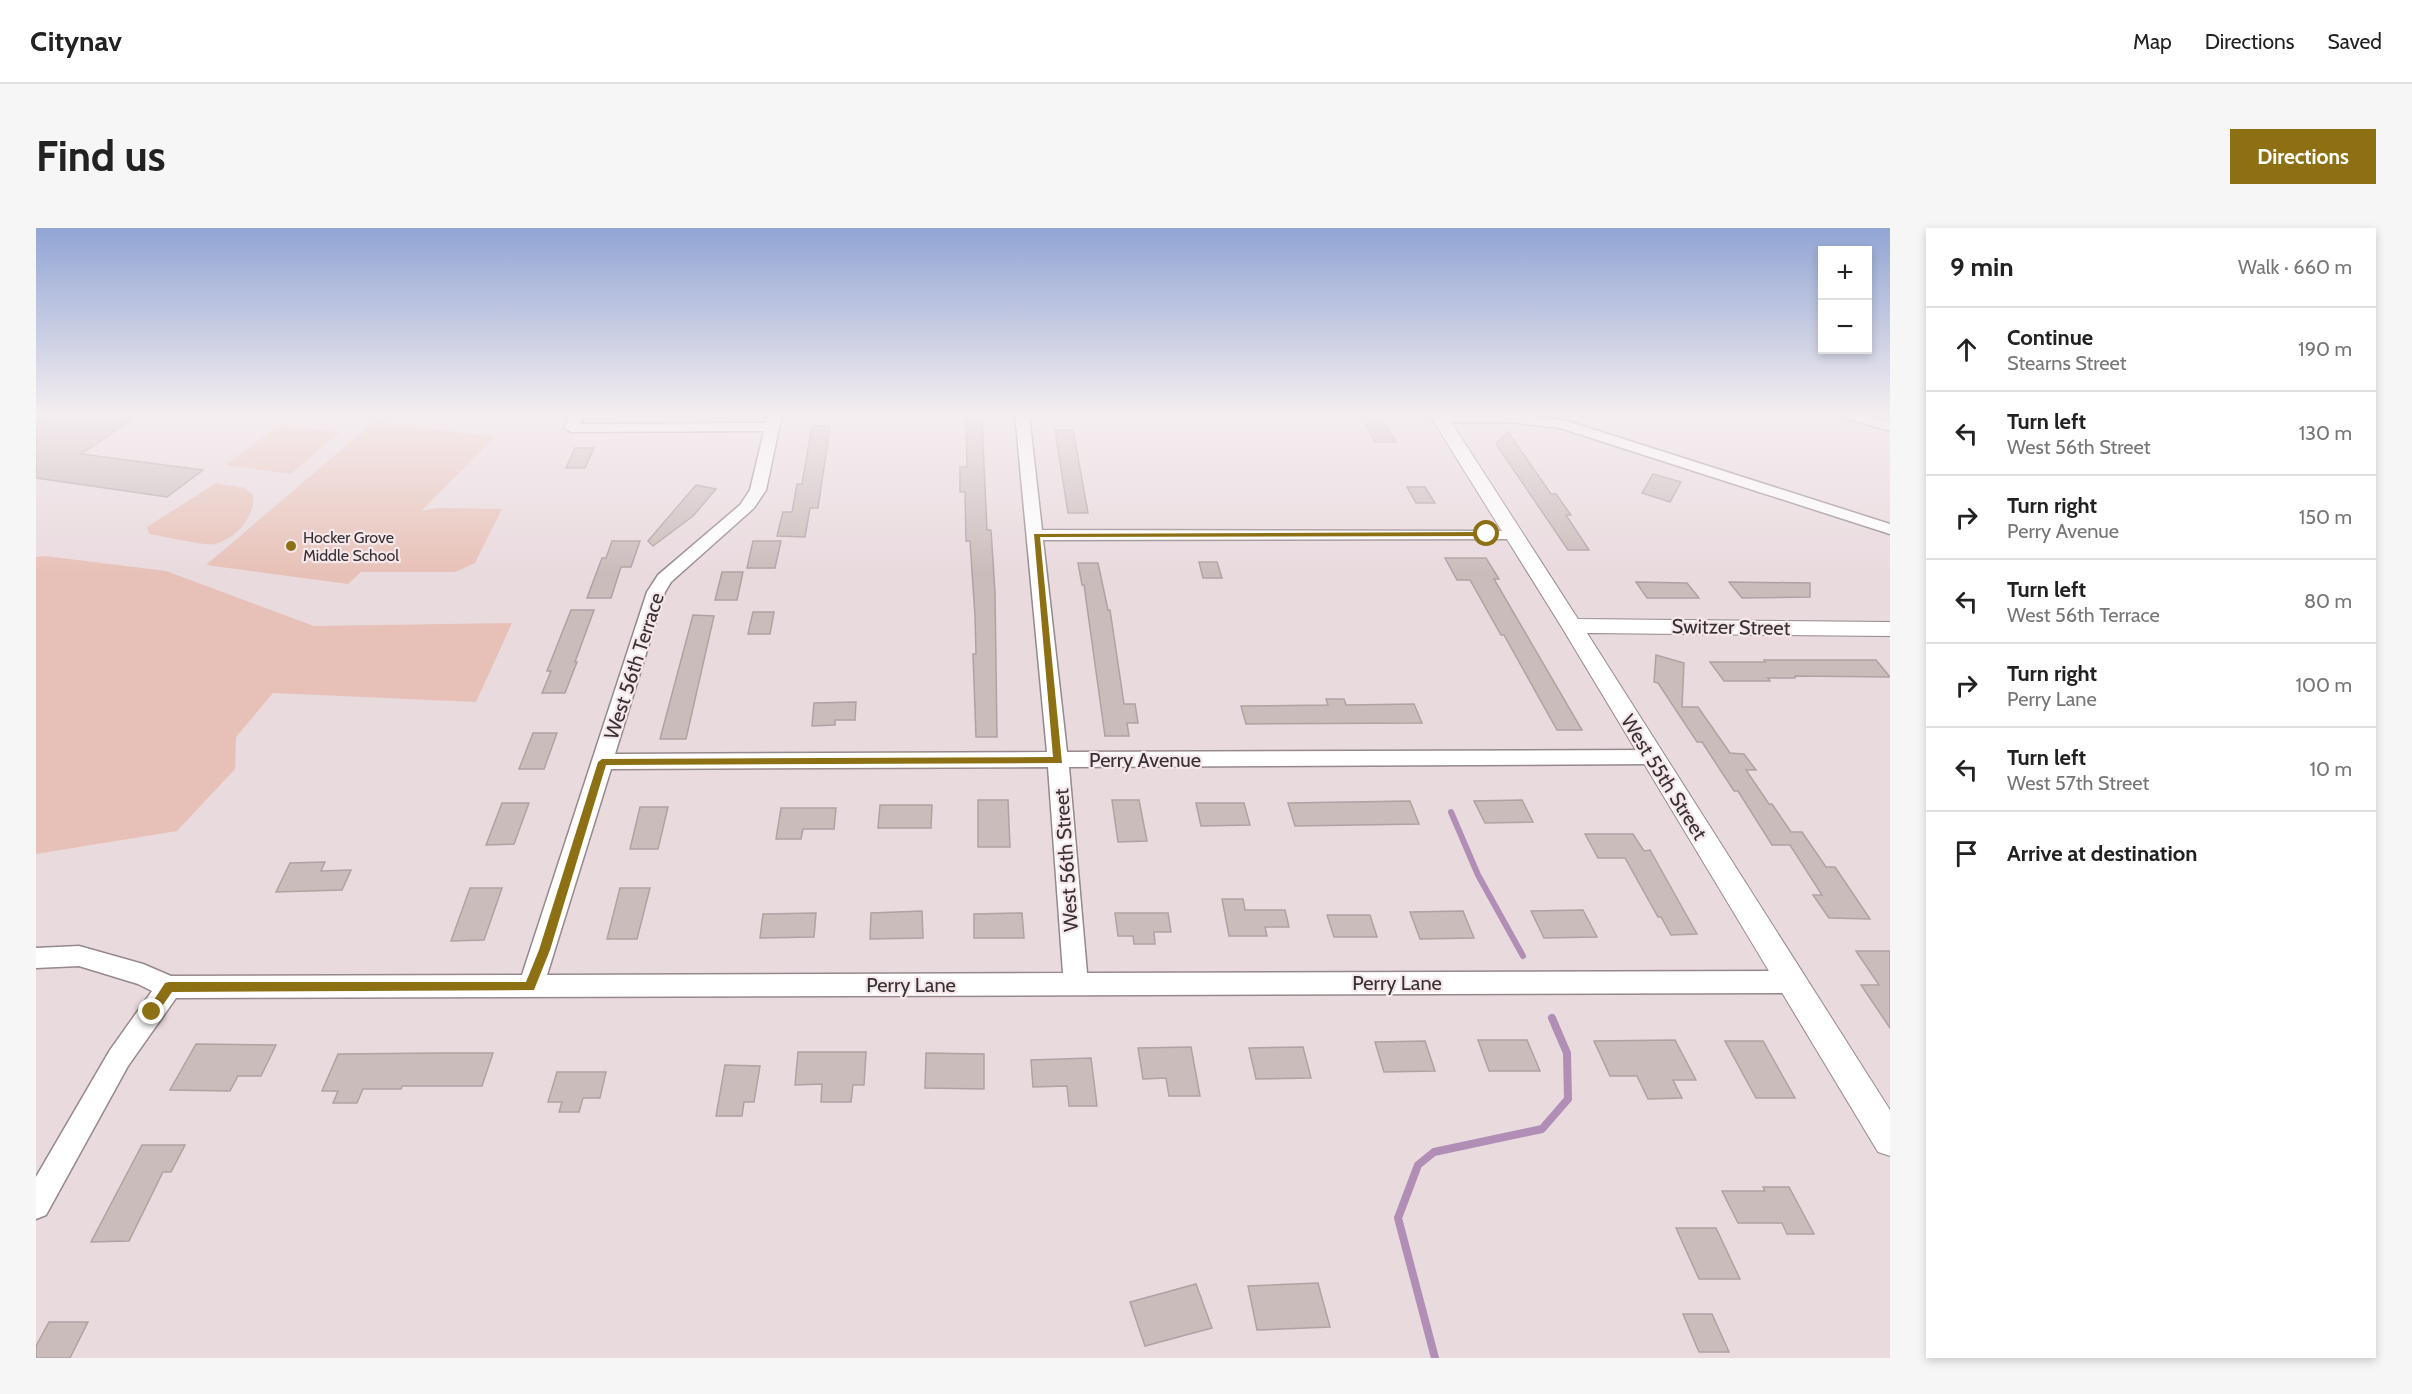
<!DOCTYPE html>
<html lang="en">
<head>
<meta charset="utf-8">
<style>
	body { margin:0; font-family:Cabin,sans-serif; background:#f6f6f6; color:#222 }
	.controls { position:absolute; right:18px; top:18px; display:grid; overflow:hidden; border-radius:0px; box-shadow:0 3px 9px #0003 }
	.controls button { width:54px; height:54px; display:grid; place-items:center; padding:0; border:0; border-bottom:2px solid #e0e0e0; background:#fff; color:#222; font:30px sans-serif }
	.stop { position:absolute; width:18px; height:18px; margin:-14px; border:4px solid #8d7014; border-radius:50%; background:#fff }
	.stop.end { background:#8d7014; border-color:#fff; box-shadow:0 2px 6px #0008 }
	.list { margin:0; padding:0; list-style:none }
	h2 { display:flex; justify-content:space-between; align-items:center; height:78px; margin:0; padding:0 24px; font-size:26px }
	h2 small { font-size:20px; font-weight:400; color:#767676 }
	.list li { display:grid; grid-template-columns:39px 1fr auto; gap:18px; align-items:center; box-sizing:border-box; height:84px; padding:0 24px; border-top:2px solid #e0e0e0 }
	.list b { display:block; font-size:22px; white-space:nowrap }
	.list p { margin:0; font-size:20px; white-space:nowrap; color:#767676 }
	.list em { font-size:20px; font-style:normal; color:#767676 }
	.icon { flex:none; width:33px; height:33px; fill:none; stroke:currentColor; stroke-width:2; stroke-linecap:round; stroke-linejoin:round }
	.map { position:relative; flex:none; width:1854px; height:1130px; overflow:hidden; border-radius:0px }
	header { display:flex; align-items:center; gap:36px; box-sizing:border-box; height:84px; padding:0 30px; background:#fff; border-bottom:2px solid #e0e0e0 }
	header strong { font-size:28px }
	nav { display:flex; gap:33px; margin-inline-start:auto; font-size:21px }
	.intro { display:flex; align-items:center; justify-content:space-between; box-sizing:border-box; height:144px; padding:0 36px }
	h1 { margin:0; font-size:42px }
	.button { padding:15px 27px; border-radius:0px; background:#8d7014; color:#fff; font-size:21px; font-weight:700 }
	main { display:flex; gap:36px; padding:0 36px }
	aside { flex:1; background:#fff; border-radius:0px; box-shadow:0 3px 9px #0003 }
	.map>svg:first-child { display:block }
	.green { fill:#e7c1b7 }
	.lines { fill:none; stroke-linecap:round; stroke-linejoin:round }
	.stream-far1 { stroke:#b18eb5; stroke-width:6 }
	.stream { stroke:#b18eb5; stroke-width:8 }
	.building { fill:#cbbcbc; stroke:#b0a2a2; stroke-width:1.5 }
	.minor-casing { stroke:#96888c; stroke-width:3 }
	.tertiary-casing { stroke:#96888c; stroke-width:2 }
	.minor { fill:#fff; fill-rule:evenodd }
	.tertiary { fill:#fff; fill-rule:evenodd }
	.route { fill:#8d7014 }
	.poi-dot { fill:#8d7014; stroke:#f6e7eb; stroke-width:2 }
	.labels { text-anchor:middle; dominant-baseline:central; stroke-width:4.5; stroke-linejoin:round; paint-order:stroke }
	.far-poi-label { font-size:16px; fill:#363132; stroke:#f6e7eb; text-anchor:start }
	.street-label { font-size:20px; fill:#363132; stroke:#f6e7eb }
</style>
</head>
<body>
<header>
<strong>Citynav</strong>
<nav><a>Map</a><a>Directions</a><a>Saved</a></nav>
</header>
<div class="intro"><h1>Find us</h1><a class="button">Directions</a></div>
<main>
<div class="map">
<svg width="1854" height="1130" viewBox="0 0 1854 1130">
	<rect width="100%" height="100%" fill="#e9dade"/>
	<g class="green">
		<polygon points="339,193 459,209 385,283 402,280 466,281 439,335 419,344 325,344 312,356 170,337"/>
		<polygon points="242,197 304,204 255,246 190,237"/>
		<path d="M180,255L209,260L217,267C220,287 200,311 179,316C169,318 126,308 113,306L111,299Z"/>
		<polygon points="9,328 130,343 278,398 476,395 440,474 237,465 200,509 199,541 141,603 0,626 0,329"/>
	</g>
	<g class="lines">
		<polyline class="stream-far1" points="1415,584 1442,647 1487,728"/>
		<polyline class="stream" points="1399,1130 1362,990 1382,937 1398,924 1506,901 1532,871 1531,825 1516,790"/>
	</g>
	<g class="building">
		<polygon points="11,186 104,186 45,226 167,242 131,269 0,250 0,193"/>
		<polygon points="930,186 945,186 946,194 951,302 955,302 959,364 961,509 940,509 937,426 940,426 939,388 934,313 930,313 929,264 924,264 924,239 931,239"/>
		<polygon points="1329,196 1349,196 1360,214 1339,214"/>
		<polygon points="776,198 794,198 782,280 774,280 769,309 741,308 747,284 756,284 761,256 766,256"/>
		<polygon points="1019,202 1037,202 1052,285 1032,285"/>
		<polygon points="1472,204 1515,266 1520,266 1535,287 1530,287 1553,322 1532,322 1460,216"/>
		<polygon points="539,220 558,220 549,240 530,240"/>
		<polygon points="1617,246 1645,254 1634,274 1606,265"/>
		<polygon points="660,257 680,261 657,288 617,318 612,313"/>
		<polygon points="1371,259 1389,259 1399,275 1380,275"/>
		<polygon points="576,313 604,313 595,339 585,339 575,370 551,370 566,330 570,330"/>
		<polygon points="717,313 745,313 739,340 711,340"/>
		<polygon points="1409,330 1450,330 1463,351 1458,351 1546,502 1521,502 1468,407 1465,407 1434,352 1421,352"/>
		<polygon points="1163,334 1181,334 1186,350 1167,350"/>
		<polygon points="1042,335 1062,335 1072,382 1074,382 1088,476 1099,476 1102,495 1091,495 1093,508 1069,508 1048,357 1046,357"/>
		<polygon points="686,344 707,344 701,372 679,372"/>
		<polygon points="1600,354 1651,355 1663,370 1611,370"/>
		<polygon points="1693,354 1774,355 1774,369 1706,370"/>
		<polygon points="535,382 558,382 539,434 541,434 529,465 506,465 515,443 511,443"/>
		<polygon points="717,384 738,384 734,406 712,406"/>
		<polygon points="657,387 678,388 650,511 624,511"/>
		<polygon points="1620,427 1648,435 1646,479 1662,479 1694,525 1708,526 1720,542 1710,542 1733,576 1736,576 1755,604 1766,604 1790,639 1799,639 1834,691 1793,690 1777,667 1786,667 1754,617 1736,617 1702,563 1698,563 1666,514 1661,514 1622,455 1618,454"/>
		<polygon points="1728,432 1840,432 1854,449 1759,448 1759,450 1732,450 1734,453 1688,453 1674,434 1729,434"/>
		<polygon points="1290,471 1308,471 1310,477 1378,476 1386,495 1210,496 1205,478 1292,477"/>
		<polygon points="820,474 819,492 799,492 799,497 776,498 778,475"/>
		<polygon points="497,505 521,505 508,541 483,541"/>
		<polygon points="942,572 972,572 974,619 942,619"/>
		<polygon points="1076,572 1103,572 1111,613 1082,614"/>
		<polygon points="1486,572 1497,594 1449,595 1438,573"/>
		<polygon points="1374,573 1383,596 1259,598 1252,575"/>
		<polygon points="466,575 493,575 478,616 450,617"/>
		<polygon points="1160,575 1208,575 1214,597 1165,598"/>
		<polygon points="844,577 896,577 895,600 842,600"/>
		<polygon points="604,579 632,579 622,621 594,621"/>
		<polygon points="745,580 800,580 798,601 767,601 765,611 740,611"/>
		<polygon points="1549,606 1597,606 1608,623 1614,622 1661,706 1635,707 1625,689 1622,689 1589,630 1562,630"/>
		<polygon points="289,634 285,643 315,642 306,662 240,664 254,635"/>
		<polygon points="434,660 466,660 448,712 415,713"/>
		<polygon points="584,660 614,660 601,711 571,711"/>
		<polygon points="1186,671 1207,671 1209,682 1249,682 1253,699 1229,699 1231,708 1193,708"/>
		<polygon points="1547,682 1561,709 1508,710 1495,683"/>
		<polygon points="886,683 887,710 834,711 835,685"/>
		<polygon points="1427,683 1438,710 1384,711 1374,684"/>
		<polygon points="780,685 778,709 724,710 727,686"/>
		<polygon points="986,685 988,710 938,710 938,686"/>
		<polygon points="1079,685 1132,685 1135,704 1118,704 1119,716 1098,716 1097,708 1082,708"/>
		<polygon points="1291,687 1334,687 1341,709 1298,709"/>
		<polygon points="1820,723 1854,723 1854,800 1825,757 1843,757"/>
		<polygon points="1442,812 1491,812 1504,843 1453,843"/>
		<polygon points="1639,812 1660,852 1637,852 1646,870 1612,871 1601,848 1574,848 1558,813"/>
		<polygon points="1389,813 1399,843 1348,844 1339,814"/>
		<polygon points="1689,813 1727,813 1759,870 1720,870"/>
		<polygon points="160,816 240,817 225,848 202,848 194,863 134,862"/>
		<polygon points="1155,819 1164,868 1133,868 1130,850 1107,851 1102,820"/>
		<polygon points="1267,819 1275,850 1220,851 1213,820"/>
		<polygon points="762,824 830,824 828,857 817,857 815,874 785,874 786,856 759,857"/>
		<polygon points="405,825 457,825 446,858 366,858 365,861 327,861 321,875 297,875 302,863 286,863 302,826"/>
		<polygon points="890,825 948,826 948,861 889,860"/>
		<polygon points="1055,830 1061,878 1033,878 1031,858 997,859 995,832"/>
		<polygon points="689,837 724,838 718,874 708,874 706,888 680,888"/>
		<polygon points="521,844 570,844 564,870 547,870 543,884 523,884 526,874 512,874"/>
		<polygon points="106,917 149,917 135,944 127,944 93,1013 55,1014"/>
		<polygon points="1727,959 1753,959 1778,1006 1751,1006 1746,995 1702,995 1686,963 1729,963"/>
		<polygon points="1640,1000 1680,1000 1704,1051 1663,1051"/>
		<polygon points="1282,1055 1294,1099 1221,1102 1212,1058"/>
		<polygon points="1160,1056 1176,1100 1109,1118 1094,1074"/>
		<polygon points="1647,1086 1676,1086 1693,1124 1663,1124"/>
		<polygon points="13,1094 52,1094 34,1130 0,1130 0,1118"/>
	</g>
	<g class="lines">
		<g class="minor-casing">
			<g id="minor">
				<path d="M534,186H548L544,196L730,195L732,186H746L730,262L718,280L635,354L629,364L579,526L1011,524L979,186H993L1006,302L1484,303L1486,306L1478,311L1007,312L1031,524L1616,522L1623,524L1626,529L1623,534L1616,536L1033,539L1051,745L1756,743L1765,746L1768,754L1765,762L1756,765L140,770L92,838L10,987L0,991V949L74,822L116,763L102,756L43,738L0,740V720L43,718L107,736L135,748L486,747L611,364L622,347L704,277L714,262L728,203L535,204L528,200ZM1012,539L1027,745L511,747L575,541Z"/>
				<polygon points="1400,186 1480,186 1531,193 1854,296 1854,306 1524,200 1474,194 1403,194 1396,190"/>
				<polygon points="1804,186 1827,186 1854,194 1854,203 1806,189"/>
			</g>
		</g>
		<g class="tertiary-casing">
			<polygon id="tertiary" points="1393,186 1410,186 1542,391 1854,394 1854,408 1551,405 1854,882 1854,928 1842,924 1525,398"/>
		</g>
		<use href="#minor" class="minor"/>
		<use href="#tertiary" class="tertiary"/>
	</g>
	<linearGradient id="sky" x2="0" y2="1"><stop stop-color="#92a5d4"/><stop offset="0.54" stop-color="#f5eef0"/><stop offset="1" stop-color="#f5eef0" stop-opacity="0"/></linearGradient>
	<rect width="1854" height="345" fill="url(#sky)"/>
	<polygon class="route" points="1451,304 1455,306 1454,308 1004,309 1026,535 570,537 514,722 498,762 136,764 120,787 112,787 110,784 129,755 133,754 490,754 503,722 562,534 566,531 1017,529 998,306"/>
	<circle class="poi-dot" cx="255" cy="318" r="6"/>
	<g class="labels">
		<g class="far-poi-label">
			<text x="267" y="309">Hocker Grove<tspan x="267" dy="18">Middle School</tspan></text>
		</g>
		<g class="street-label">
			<text transform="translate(1695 399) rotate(1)">Switzer Street</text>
			<text transform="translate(598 438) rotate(-72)">West 56th Terrace</text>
			<text x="1109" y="532">Perry Avenue</text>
			<text transform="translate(1628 549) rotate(58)">West 55th Street</text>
			<text transform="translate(1030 632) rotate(-94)">West 56th Street</text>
			<text x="1361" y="755">Perry Lane</text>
			<text x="875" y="757">Perry Lane</text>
		</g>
	</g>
</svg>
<div class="controls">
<button>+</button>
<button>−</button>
</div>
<div class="stop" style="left:1451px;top:306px"></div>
<div class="stop end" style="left:116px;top:784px"></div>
</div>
<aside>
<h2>9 min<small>Walk · 660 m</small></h2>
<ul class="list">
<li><svg class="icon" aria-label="ahead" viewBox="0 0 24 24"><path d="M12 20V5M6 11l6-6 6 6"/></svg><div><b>Continue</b><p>Stearns Street</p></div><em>190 m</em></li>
<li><svg class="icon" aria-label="left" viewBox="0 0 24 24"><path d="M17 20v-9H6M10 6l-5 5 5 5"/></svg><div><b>Turn left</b><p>West 56th Street</p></div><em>130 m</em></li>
<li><svg class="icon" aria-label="right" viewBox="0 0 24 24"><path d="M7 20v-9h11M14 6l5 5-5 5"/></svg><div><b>Turn right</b><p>Perry Avenue</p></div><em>150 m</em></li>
<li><svg class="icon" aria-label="left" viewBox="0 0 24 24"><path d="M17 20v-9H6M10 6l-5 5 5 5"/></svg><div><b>Turn left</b><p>West 56th Terrace</p></div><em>80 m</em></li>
<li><svg class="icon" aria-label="right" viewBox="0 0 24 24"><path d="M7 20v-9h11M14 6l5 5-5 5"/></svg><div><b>Turn right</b><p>Perry Lane</p></div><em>100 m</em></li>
<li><svg class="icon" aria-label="left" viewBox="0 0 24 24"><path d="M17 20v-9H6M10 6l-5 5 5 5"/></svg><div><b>Turn left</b><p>West 57th Street</p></div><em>10 m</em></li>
<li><svg class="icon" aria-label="arrive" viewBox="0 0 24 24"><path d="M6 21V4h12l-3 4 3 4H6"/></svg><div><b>Arrive at destination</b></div></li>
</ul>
</aside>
</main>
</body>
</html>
